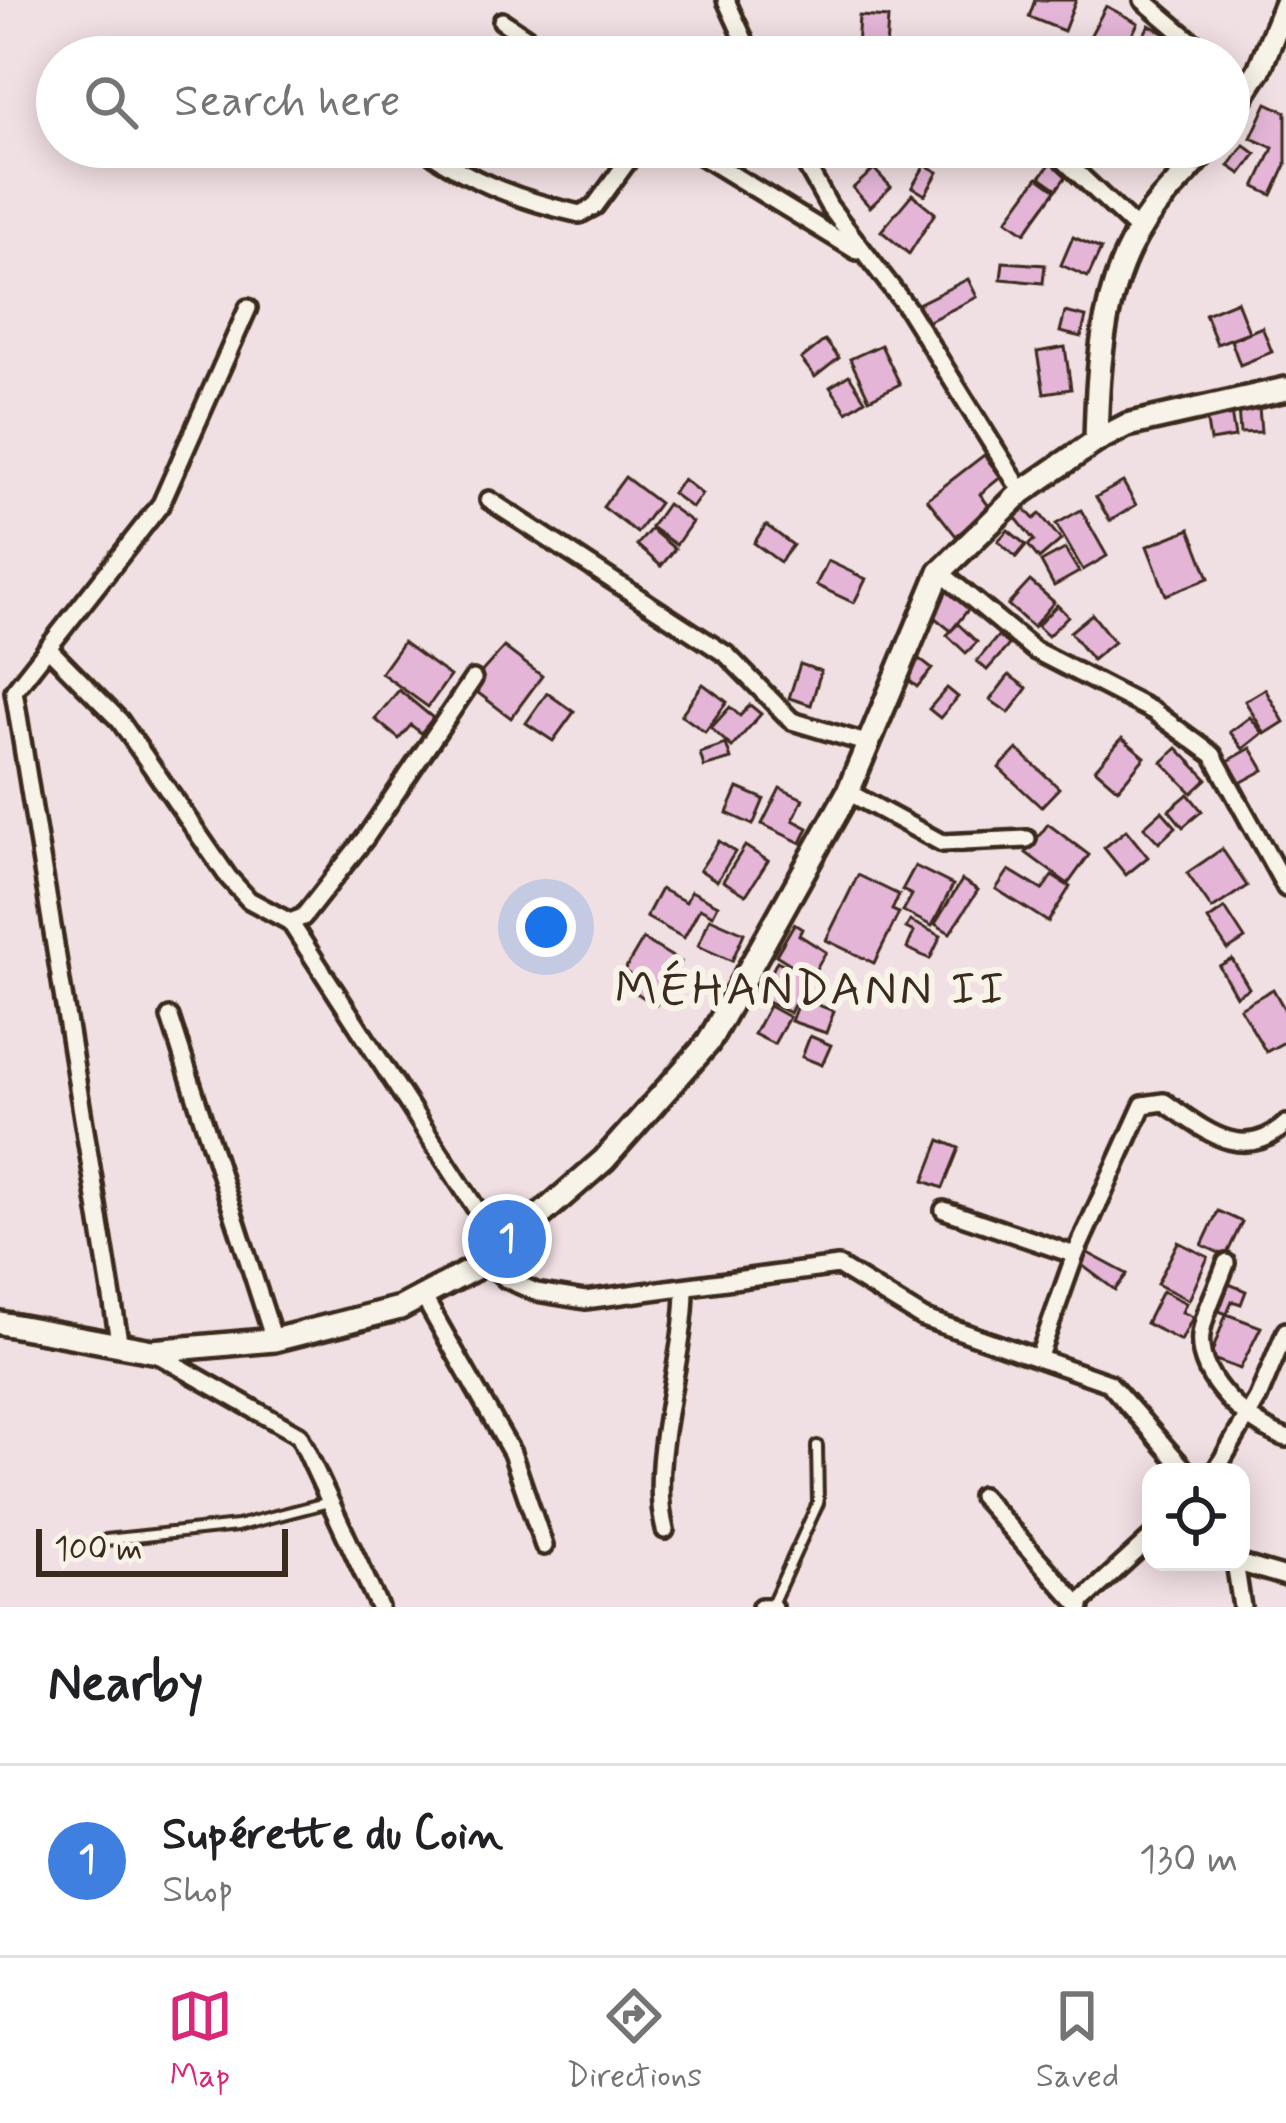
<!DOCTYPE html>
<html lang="en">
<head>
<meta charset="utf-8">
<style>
	body { margin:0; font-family:Mynerve,sans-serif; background:#f2f2f2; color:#202124 }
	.controls { position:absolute; right:36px; bottom:36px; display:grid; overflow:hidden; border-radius:24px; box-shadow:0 6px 30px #0003 }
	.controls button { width:108px; height:108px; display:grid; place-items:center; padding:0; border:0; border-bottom:3px solid #e0e0e0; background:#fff; color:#202124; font:60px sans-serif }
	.scale { position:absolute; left:36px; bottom:30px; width:252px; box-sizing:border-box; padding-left:12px; border:6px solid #3b2a1e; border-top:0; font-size:33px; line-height:42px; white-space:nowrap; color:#3b2a1e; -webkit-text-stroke:9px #f7f3e8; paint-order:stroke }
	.you { position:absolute; left:546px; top:927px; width:42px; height:42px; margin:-30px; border:9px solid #fff; border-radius:50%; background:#1a73e8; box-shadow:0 0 0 18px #1a73e833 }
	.badge { display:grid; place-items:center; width:78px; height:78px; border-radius:50%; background:#db2777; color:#fff; font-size:39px; font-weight:700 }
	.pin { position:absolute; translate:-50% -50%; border:6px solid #fff; box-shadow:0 3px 12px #0006 }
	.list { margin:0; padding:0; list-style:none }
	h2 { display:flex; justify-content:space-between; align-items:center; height:156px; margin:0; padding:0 48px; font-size:51px }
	h2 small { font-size:39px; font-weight:400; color:#757577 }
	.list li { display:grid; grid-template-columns:78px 1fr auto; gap:36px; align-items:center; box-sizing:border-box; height:192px; padding:0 48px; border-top:3px solid #e0e0e0 }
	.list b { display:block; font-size:45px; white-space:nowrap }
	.list p { margin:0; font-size:39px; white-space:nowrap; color:#757577 }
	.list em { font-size:39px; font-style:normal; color:#757577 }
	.icon { flex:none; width:66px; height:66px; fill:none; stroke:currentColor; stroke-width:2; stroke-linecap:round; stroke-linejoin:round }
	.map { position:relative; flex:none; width:1286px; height:1607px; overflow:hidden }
	.search { position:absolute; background:#fff; box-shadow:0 6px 30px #0003; left:36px; right:36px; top:36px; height:132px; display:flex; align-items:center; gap:30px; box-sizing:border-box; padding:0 42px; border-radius:66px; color:#757577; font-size:45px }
	.sheet { height:348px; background:#fff }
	nav { display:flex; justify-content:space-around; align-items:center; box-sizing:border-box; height:168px; border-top:3px solid #e0e0e0; background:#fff; font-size:33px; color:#757577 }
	nav a { display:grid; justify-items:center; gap:6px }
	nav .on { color:#db2777 }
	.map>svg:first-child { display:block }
	.building { fill:#e4b5d7; stroke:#3b2a1e; stroke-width:3 }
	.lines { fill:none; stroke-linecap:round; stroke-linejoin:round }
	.service-casing { stroke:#3b2a1e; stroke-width:16 }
	.minor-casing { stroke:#3b2a1e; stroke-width:24 }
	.tertiary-casing { stroke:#3b2a1e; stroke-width:30 }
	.service { stroke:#f7f3e8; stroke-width:8 }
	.minor { stroke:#f7f3e8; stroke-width:15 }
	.tertiary { stroke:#f7f3e8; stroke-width:21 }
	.labels { text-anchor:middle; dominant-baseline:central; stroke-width:12; stroke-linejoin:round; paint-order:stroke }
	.quarter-label { font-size:48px; letter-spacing:3px; fill:#3b2a1e; stroke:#f7f3e8 }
</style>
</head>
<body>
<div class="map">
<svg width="1286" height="1607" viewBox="0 0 1286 1607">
	<rect width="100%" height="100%" fill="#f1e0e3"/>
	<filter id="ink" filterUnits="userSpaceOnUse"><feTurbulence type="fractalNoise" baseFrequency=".00833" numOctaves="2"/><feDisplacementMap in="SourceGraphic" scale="24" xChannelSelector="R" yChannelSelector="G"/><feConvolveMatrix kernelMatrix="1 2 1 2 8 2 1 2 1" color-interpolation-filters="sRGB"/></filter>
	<g filter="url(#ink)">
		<g class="building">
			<polygon points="1035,0 1076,0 1064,31 1029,17"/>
			<polygon points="1106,6 1138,23 1121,57 1087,42"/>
			<polygon points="859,16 888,18 886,50 857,48"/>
			<polygon points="1149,25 1177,40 1168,57 1132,57"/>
			<polygon points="1267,103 1286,112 1286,165 1272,195 1255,187 1273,148 1251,138"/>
			<polygon points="1244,145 1256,154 1241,174 1229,166"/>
			<polygon points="831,147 871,147 874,152 844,169"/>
			<polygon points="1051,163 1067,175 1057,189 1040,177"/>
			<polygon points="925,165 938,172 925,195 912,187"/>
			<polygon points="874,169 891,187 870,207 853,188"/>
			<polygon points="1038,177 1056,190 1025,233 1007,220"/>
			<polygon points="912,194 935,213 909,254 881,231"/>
			<polygon points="1073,237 1101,249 1088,277 1061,265"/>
			<polygon points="1003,262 1045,265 1043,283 1001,279"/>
			<polygon points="968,279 977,297 925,323 916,305"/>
			<polygon points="1237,301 1249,332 1217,344 1205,314"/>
			<polygon points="1065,312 1086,317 1081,337 1060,332"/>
			<polygon points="1262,327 1272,352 1240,365 1231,340"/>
			<polygon points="825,340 839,358 815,377 801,359"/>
			<polygon points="881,345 900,384 869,399 850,359"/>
			<polygon points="1065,347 1071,389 1044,393 1037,352"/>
			<polygon points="849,375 865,400 847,412 830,387"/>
			<polygon points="1259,407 1261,432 1240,433 1238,408"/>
			<polygon points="1231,412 1235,437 1210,441 1206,416"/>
			<polygon points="984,455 1001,477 980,494 991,509 956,536 927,499"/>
			<polygon points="625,477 659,503 637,533 603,507"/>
			<polygon points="683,479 702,494 692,508 672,493"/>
			<polygon points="1123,482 1136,505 1110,521 1096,497"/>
			<polygon points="667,504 692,522 676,545 651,527"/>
			<polygon points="1025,509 1034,519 1040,514 1061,540 1039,559 1028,545 1034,540 1015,517"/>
			<polygon points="1081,510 1107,556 1083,570 1056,524"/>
			<polygon points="766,525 793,545 780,562 754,543"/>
			<polygon points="651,529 675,549 661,566 637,545"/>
			<polygon points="1190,529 1209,578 1166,595 1147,546"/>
			<polygon points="1008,530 1026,545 1016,557 998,541"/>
			<polygon points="1065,549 1079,572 1054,586 1041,562"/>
			<polygon points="828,561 866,579 854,603 816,585"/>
			<polygon points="1030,581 1054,602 1033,627 1008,605"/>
			<polygon points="950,587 972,605 951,631 929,613"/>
			<polygon points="1057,605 1068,616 1048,636 1037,626"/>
			<polygon points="1092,614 1114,642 1092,660 1070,632"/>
			<polygon points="958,624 977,642 966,653 947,635"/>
			<polygon points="998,636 1009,645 987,670 977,661"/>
			<polygon points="403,642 450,676 428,707 381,673"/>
			<polygon points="504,647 542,676 511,718 469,686"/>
			<polygon points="919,659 932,669 917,687 905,677"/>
			<polygon points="800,664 821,671 811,705 789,698"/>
			<polygon points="1009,675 1027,688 1009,713 990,700"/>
			<polygon points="703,684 727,702 705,732 681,715"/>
			<polygon points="947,688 958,697 940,718 929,709"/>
			<polygon points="1265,689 1284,722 1265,734 1245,701"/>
			<polygon points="399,690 433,718 421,733 411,725 399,739 375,719"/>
			<polygon points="547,693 574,712 553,741 526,723"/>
			<polygon points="750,705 761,714 732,747 711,728 730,707 740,716"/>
			<polygon points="1250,717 1263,733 1243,749 1230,732"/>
			<polygon points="1122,738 1145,757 1118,789 1095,769"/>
			<polygon points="726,744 731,759 704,767 700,753"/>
			<polygon points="1177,748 1207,779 1192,793 1162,762"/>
			<polygon points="1251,748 1264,770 1240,783 1228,761"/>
			<polygon points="1017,749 1059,788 1041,807 999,768"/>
			<polygon points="738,788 764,799 753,825 727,813"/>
			<polygon points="780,788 803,799 793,820 808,828 801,843 762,824"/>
			<polygon points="1188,794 1202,811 1183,827 1169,810"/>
			<polygon points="1162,811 1176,827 1159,843 1144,827"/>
			<polygon points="1048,824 1089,855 1068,884 1026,853"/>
			<polygon points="1126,830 1148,857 1126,875 1104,848"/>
			<polygon points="719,841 735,852 717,881 700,870"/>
			<polygon points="745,846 768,861 746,895 723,881"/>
			<polygon points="1222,849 1247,886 1212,909 1187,873"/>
			<polygon points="915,866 953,885 932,926 903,911 912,895 902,890"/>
			<polygon points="1009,870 1042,890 1052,876 1070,887 1048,922 996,889"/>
			<polygon points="858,875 899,895 892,910 899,913 874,963 826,940"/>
			<polygon points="962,880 978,890 950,933 935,924"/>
			<polygon points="661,889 686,902 691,891 718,905 713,915 700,908 684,938 646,917"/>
			<polygon points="1225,908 1245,939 1228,950 1208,920"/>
			<polygon points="710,918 744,933 732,961 698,946"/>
			<polygon points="910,921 941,936 930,959 907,948 914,932 906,928"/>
			<polygon points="794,924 802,929 799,935 826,952 811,977 776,955"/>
			<polygon points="643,939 681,962 656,1005 628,988 634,977 624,971"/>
			<polygon points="1232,959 1249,988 1236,996 1219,966"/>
			<polygon points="777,961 808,977 790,1013 759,998"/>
			<polygon points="1273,989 1286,1012 1286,1041 1266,1052 1240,1008"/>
			<polygon points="800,998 834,1011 826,1033 791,1021"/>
			<polygon points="769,1006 789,1017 774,1044 754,1034"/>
			<polygon points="810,1036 831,1045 822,1065 802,1057"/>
			<polygon points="940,1140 959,1148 943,1188 924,1181"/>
			<polygon points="1218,1211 1242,1222 1226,1256 1202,1245"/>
			<polygon points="1178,1242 1208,1257 1189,1300 1157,1284"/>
			<polygon points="1086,1252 1127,1274 1115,1290 1079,1263"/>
			<polygon points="1229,1284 1246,1291 1241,1304 1232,1301 1227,1314 1219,1311"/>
			<polygon points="1162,1291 1186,1303 1182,1312 1193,1317 1181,1341 1146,1323"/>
			<polygon points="1226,1314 1261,1327 1240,1369 1210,1358"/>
		</g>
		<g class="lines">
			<g class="service-casing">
				<g id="service">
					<polyline points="106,1540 237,1526 329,1502"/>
					<polyline points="772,1604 818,1503 817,1446"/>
				</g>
			</g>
			<g class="minor-casing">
				<g id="minor">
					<polyline points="726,0 752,57"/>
					<polyline points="1143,0 1210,57"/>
					<polyline points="502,21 555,57"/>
					<polyline points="1229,74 1246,89"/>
					<path d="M422,147C470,182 523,201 580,214L595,206L638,147"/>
					<polyline points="687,147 857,251"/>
					<polyline points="796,147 829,206 908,309 1022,492"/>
					<polyline points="1050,147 1140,232"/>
					<polyline points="489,500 727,655 792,721 869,744"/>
					<polyline points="940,572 1034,650 1153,711 1213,755 1286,888"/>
					<polyline points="48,648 120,721 228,877 249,900 290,922 303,917 366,837 473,679"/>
					<polyline points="848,792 942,843 1027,839"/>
					<polyline points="290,922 503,1250"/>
					<polyline points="170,1017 274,1340"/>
					<polyline points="944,1210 1075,1255"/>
					<polyline points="487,1262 506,1279 536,1292 585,1300 838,1266 923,1318 1109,1383 1187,1472"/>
					<path d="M1226,1263C1219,1285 1204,1311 1201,1335C1196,1379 1249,1425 1286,1438"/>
					<polyline points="423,1296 512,1453 544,1546"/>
					<polyline points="120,1347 14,691 161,504 248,308"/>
					<polyline points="155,1353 299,1435 379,1607"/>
					<path d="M1039,1356L1075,1255L1143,1105L1164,1102C1205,1130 1242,1164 1286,1124"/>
					<polyline points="1215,1472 1258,1398 1286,1331"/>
					<polyline points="981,1496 1081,1607"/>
					<path d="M665,1530C647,1458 685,1364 685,1288"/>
					<polyline points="1079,1604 1151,1538"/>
					<polyline points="761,1607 773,1607"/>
					<polyline points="1242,1607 1235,1562 1286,1577"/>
				</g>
			</g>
			<g class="tertiary-casing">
				<g id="tertiary">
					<polyline points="1229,116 1259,70 1286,3"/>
					<path d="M1096,441C1098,363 1102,275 1153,210C1170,188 1191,170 1208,147"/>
					<polyline points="0,1323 152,1351 274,1340 400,1308 487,1262 604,1160 708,1043 848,792 940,572 1022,492 1096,441 1127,425 1286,389"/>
				</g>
			</g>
			<use href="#service" class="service"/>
			<use href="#minor" class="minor"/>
			<use href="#tertiary" class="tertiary"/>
		</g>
	</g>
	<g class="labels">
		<g class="quarter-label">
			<text x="811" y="990">MÉHANDANN II</text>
		</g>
	</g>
</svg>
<div class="controls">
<button><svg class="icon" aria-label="locate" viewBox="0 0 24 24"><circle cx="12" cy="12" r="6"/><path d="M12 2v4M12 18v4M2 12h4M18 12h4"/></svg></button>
</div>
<div class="scale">100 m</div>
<div class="you"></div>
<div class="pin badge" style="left:507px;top:1239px;background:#3f7fe0">1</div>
<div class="search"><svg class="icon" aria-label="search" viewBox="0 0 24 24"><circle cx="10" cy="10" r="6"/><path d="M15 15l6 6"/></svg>Search here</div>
</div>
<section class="sheet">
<h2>Nearby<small></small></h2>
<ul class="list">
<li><span class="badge" style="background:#3f7fe0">1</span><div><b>Supérette du Coin</b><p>Shop</p></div><em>130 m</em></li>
</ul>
</section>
<nav>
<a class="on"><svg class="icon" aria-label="map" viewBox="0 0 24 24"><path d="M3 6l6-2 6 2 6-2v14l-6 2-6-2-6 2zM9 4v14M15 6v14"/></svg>Map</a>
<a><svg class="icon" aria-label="directions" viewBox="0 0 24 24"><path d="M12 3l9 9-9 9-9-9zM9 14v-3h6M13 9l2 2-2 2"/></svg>Directions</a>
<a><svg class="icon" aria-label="saved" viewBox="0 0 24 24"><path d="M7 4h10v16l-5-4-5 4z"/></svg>Saved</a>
</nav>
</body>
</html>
